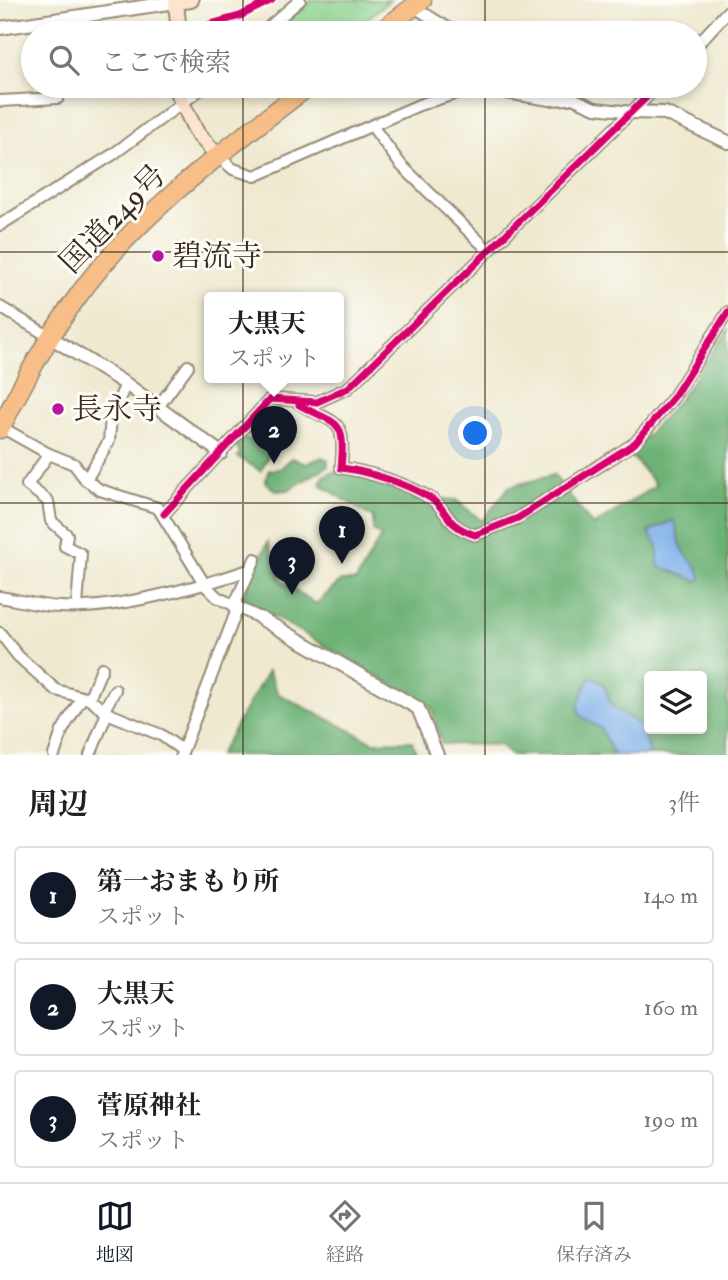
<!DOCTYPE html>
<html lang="ja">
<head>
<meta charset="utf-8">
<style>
	body { margin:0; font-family:"IM FELL Double Pica","Noto Serif JP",serif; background:#f6f6f6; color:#202124 }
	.controls { position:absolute; right:21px; bottom:21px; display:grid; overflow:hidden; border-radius:7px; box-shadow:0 4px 10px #0003 }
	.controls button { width:63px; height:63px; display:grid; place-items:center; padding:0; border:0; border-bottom:2px solid #e0e0e0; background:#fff; color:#202124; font:35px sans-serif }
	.you { position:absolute; left:476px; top:434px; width:24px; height:24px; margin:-18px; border:5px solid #fff; border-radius:50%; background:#1a73e8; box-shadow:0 0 0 10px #1a73e833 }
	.badge { display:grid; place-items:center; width:46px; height:46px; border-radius:50%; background:#111827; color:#fff; font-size:23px; font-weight:700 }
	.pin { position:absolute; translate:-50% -58px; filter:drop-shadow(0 2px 4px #0008) }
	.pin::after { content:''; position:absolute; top:37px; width:24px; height:21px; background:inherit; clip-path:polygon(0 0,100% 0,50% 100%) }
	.popup { position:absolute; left:204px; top:292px; width:140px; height:91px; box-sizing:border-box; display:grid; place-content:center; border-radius:7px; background:#fff; filter:drop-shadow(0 2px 5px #0005); font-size:23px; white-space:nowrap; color:#757577 }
	.popup b { font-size:26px; color:#202124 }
	.popup::after { content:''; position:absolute; left:50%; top:100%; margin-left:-14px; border:14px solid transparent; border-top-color:#fff }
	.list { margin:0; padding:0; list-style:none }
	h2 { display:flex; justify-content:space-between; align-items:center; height:91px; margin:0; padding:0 28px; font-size:30px }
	h2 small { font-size:23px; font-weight:400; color:#757577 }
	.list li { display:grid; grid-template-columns:46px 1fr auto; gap:21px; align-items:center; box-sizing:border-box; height:98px; margin:0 14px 14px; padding:0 14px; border:2px solid #e0e0e0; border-radius:7px }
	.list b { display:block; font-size:26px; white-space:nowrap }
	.list p { margin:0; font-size:23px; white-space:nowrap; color:#757577 }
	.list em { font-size:23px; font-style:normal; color:#757577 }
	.icon { flex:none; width:38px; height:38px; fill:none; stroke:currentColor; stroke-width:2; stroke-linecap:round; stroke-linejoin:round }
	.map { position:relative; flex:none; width:728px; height:755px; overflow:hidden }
	.search { position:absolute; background:#fff; box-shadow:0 4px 10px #0003; left:21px; right:21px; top:21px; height:77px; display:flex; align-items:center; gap:18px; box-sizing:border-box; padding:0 24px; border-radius:38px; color:#757577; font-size:26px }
	.sheet { height:427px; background:#fff }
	nav { display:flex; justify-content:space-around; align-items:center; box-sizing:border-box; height:98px; border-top:2px solid #e0e0e0; background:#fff; font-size:19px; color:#757577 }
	nav a { display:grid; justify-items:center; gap:4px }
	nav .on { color:#111827 }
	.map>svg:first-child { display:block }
	.green { fill:#86ce89; stroke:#607c54; stroke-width:2 }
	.forest { fill:#6cb175; stroke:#546e4a; stroke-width:2; fill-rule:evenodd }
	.water { fill:#7eb0ea; stroke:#5c6d84; stroke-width:2 }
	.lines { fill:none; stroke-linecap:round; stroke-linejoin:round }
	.minor-casing { stroke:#958a77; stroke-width:14 }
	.tertiary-casing { stroke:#958a77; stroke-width:16 }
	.secondary-casing { stroke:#958a77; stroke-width:18 }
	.trunk-casing { stroke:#958a77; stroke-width:21 }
	.minor { stroke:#fff; stroke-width:10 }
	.tertiary { stroke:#fff; stroke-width:12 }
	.secondary { stroke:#fce5cf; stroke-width:14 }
	.trunk { stroke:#f7be88; stroke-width:18 }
	.cycleway-casing { stroke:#fdfcf7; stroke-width:11 }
	.cycleway { stroke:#d6006c; stroke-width:7 }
	.grid { fill:none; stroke:#3b2a1e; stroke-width:2; stroke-opacity:0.55 }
	.poi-dot { fill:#b5179e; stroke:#fdfcf7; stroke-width:2.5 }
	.labels { text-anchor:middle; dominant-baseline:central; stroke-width:6; stroke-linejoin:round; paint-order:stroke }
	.street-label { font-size:30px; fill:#3b2a1e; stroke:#fdfcf7 }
	.poi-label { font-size:30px; fill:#3b2a1e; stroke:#fdfcf7; text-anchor:start }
</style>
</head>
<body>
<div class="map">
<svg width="728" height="755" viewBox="0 0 728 755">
	<rect width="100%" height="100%" fill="#fdfcf7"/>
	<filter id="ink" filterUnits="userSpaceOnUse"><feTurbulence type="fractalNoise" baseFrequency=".0143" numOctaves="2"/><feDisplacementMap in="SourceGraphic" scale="14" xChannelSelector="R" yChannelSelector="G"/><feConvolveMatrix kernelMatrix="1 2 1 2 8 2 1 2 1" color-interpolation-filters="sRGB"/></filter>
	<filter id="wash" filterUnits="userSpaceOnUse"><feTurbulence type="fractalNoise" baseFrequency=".00686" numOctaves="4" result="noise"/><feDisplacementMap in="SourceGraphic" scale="28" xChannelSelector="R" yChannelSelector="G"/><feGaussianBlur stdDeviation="1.57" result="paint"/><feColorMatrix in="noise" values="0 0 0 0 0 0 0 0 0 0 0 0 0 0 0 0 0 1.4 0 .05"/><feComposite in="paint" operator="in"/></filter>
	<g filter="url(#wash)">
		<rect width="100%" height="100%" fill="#efe9d0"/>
		<polygon class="green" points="312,0 390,0 350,33 272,33"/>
		<g class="forest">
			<path d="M728,330V755H510L500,745L442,744L431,707L242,598L268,542L282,581L316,604L341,581H356L381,536L373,531V518L320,484C330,448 418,499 436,510L432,498L456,500L482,521L509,487L554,475L593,526L656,485L630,454L678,401ZM649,676H702V729H649Z"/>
			<polygon points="243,439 254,440 270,452 261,471 238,457 240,452 236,447"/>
			<polygon points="322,457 328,460 328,466 288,490 276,491 265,482 269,470 280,469 292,458 306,464"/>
			<polygon points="268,671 278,694 373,742 412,741 417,755 219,755"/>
		</g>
		<g class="water">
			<path d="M674,520C677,530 678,538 682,548C687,560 699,563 701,578L697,581L658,566V545L648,532Z"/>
			<polygon points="595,678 605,686 610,705 643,727 650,755 614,755 601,729 580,715 578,705 589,679"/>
		</g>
	</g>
	<g filter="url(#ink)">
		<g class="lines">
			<g class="minor-casing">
				<g id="minor">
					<polyline points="414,7 456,33"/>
					<polyline points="262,33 300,0"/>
					<polyline points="695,47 728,11"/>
					<polyline points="545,86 595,108 633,112"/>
					<polyline points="0,101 58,98"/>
					<polyline points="372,126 401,165 487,249"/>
					<polyline points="217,155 233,169 255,176 419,105 473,88 550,100 568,99"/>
					<polyline points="0,225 112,155 205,86"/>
					<polyline points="0,307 50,337"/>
					<path d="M299,404C338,426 346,417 341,468C367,471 408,484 430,498C450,510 442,524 475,535L518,518L635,443L673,398L728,312"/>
					<polyline points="158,407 188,366"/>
					<polyline points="1,427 49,454 74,464 86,480 100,490 158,508 205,585 217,597 260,618"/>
					<polyline points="49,454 27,485 48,501 51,521 67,535 65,546 81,554 77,606"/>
					<polyline points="86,480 109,441 111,417 126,384"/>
					<polyline points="164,514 270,399 317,402 348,388 658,86"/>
					<path d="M0,597C19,600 39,606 59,607C111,611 199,587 249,570"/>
					<polyline points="234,606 255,559"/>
					<polyline points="0,633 18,656 56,690 89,699 107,713 161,735 182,750"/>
					<polyline points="89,699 102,668"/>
					<polyline points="104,710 115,690"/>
					<polyline points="54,755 62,731 81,699"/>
					<polyline points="90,755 107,713"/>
					<polyline points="181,755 238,607"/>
				</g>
			</g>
			<g class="tertiary-casing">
				<g id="tertiary">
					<polyline points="0,28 176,2"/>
					<polyline points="633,112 665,113 728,142"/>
					<polyline points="50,337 126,384 221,453"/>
					<polyline points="260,618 418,708 437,755"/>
				</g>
			</g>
			<g class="secondary-casing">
				<g id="secondary">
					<polyline points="179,33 176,2 191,0"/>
					<polyline points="174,86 197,133 217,155"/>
				</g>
			</g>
			<g class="trunk-casing">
				<g id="trunk">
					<polyline points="379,33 422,0"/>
					<path d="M0,429C23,383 47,338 78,296C140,211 226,149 309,86"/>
				</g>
			</g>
			<use href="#minor" class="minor"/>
			<use href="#tertiary" class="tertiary"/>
			<use href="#secondary" class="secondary"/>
			<use href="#trunk" class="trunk"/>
			<g class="cycleway-casing">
				<g id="cycleway">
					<polyline points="178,33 240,16 272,0"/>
					<path d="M299,405C338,426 346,417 341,468C367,471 408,484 430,498C450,510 442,524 475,535L518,518L635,443L673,398L728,312"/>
					<polyline points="164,514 270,399 317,402 348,388 658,86"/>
				</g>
			</g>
			<use href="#cycleway" class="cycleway"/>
		</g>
	</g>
	<path class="grid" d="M243,0V33M485,0V33M243,86V755M485,86V755M0,252H728M0,503H728"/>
	<g class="poi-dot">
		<circle cx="158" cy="256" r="7"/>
		<circle cx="58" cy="409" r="7"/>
	</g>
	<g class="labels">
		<g class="street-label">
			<text transform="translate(113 219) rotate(-46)">国道249号</text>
		</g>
		<g class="poi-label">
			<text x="172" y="256">碧流寺</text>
			<text x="72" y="409">長永寺</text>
		</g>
	</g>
</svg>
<div class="controls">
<button><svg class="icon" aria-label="layers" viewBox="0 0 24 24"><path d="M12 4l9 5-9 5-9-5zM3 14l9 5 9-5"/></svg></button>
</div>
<div class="you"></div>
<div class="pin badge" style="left:342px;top:564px">1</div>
<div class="pin badge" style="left:274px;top:464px">2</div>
<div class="popup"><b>大黒天</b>スポット</div>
<div class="pin badge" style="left:292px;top:595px">3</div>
<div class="search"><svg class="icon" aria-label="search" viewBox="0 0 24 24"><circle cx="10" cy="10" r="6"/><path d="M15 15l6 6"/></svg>ここで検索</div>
</div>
<section class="sheet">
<h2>周辺<small>3件</small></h2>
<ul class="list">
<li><span class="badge">1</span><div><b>第一おまもり所</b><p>スポット</p></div><em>140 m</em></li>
<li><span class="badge">2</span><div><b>大黒天</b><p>スポット</p></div><em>160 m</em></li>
<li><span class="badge">3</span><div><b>菅原神社</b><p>スポット</p></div><em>190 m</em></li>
</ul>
</section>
<nav>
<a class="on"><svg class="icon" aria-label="map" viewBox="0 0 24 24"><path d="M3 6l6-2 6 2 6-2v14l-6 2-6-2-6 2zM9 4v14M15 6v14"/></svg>地図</a>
<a><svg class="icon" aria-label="directions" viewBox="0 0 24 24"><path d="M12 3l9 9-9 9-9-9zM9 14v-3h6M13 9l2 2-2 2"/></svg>経路</a>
<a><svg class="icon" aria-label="saved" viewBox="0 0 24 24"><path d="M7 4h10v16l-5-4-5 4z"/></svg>保存済み</a>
</nav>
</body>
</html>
